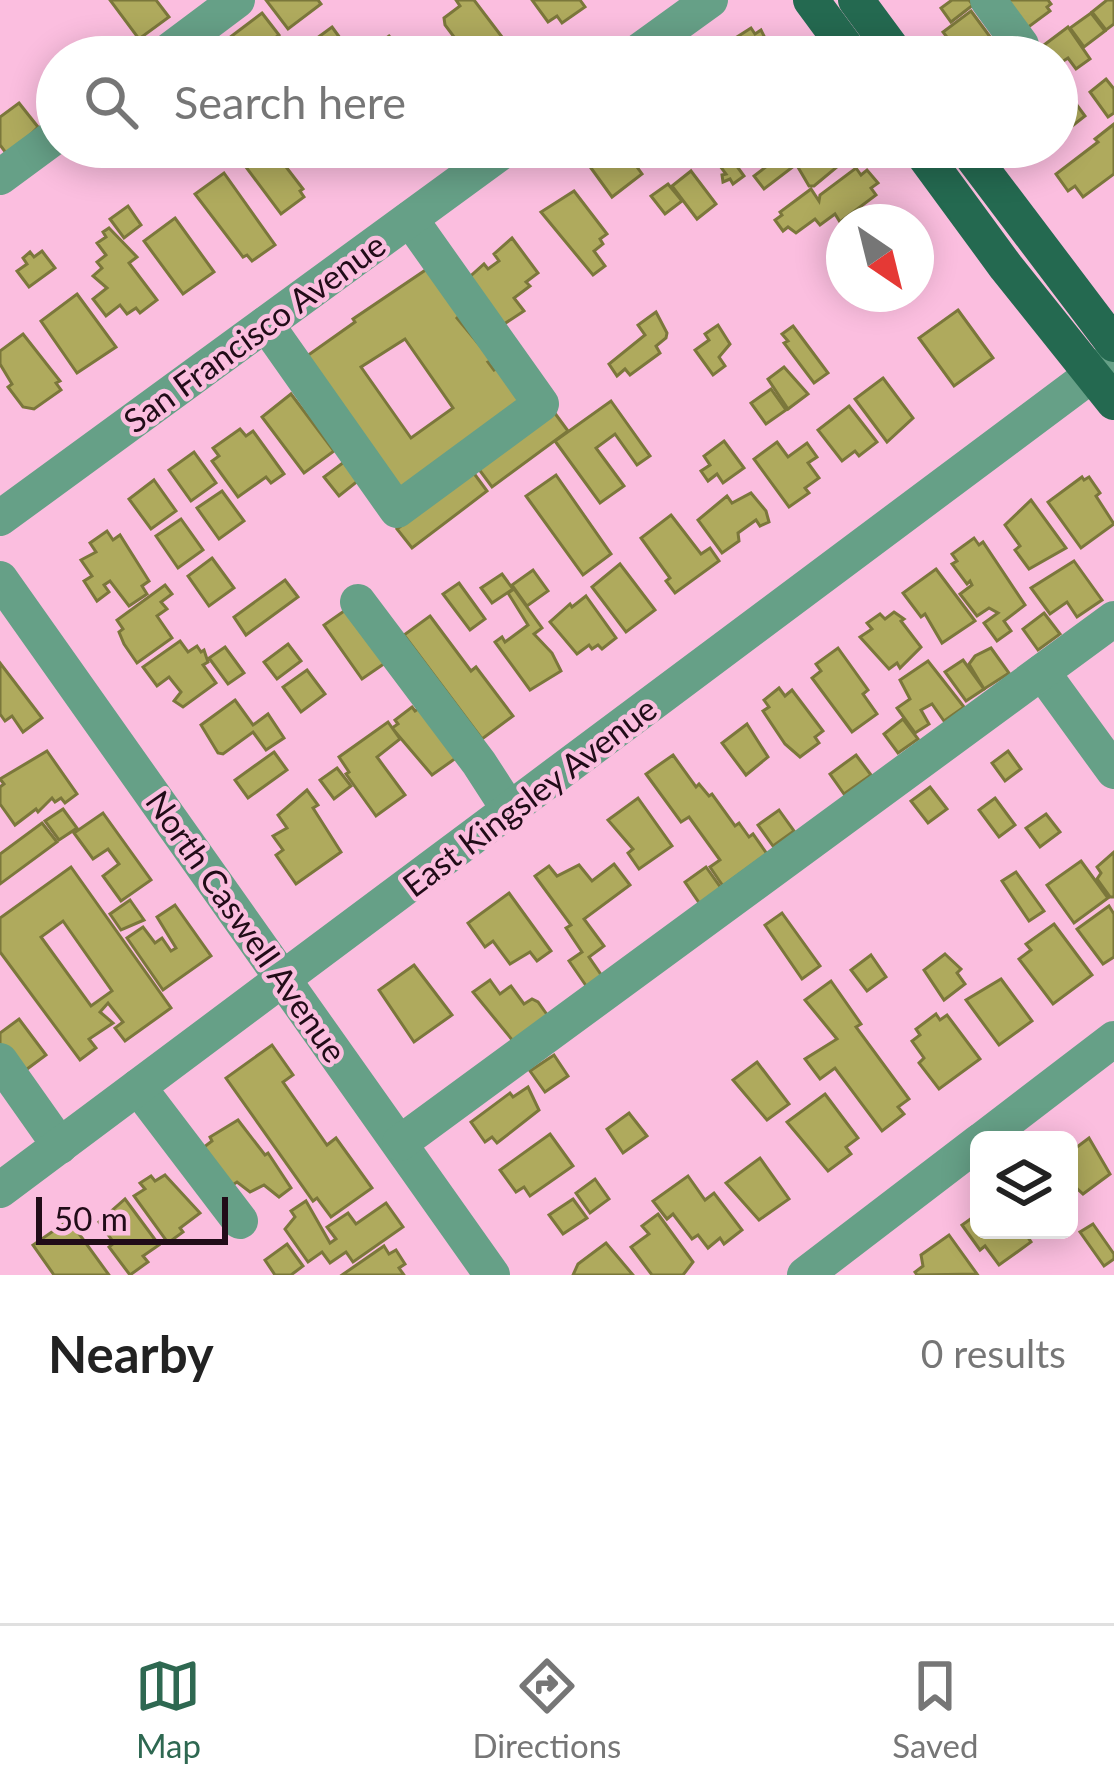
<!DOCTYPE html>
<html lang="en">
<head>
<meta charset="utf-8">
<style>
	body { margin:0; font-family:Lato,sans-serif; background:#f6f6f6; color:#222 }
	.controls { position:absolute; right:36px; bottom:36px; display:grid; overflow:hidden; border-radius:18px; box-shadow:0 6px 30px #0003 }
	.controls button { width:108px; height:108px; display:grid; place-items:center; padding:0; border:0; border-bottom:3px solid #e0e0e0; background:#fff; color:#222; font:60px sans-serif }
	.compass { position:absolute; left:826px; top:204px; width:108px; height:108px; border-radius:50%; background:#fff; box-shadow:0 6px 30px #0003; rotate:145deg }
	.scale { position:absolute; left:36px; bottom:30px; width:192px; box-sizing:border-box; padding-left:12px; border:6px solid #210c18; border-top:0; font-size:33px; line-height:42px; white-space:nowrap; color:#210c18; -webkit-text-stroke:9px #fbbedf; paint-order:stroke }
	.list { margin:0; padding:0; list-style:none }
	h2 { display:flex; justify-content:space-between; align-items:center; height:156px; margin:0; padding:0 48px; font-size:51px }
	h2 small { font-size:39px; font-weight:400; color:#767676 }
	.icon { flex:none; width:66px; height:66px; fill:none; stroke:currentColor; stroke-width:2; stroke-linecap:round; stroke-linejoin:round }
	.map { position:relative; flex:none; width:1114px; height:1275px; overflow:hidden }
	.search { position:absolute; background:#fff; box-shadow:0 6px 30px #0003; left:36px; right:36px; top:36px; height:132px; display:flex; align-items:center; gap:30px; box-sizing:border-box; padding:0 42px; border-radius:66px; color:#767676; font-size:45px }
	.sheet { height:348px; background:#fff }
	nav { display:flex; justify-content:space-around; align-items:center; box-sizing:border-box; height:168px; border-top:3px solid #e0e0e0; background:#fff; font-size:33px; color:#767676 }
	nav a { display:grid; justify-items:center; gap:6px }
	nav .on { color:#2e6851 }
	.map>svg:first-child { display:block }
	.building { fill:#afaa5d; stroke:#7b773b; stroke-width:3; fill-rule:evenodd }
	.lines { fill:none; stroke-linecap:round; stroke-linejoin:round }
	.minor { stroke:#66a087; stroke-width:36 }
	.major { stroke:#246950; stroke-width:36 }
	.labels { text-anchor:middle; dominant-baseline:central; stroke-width:9; stroke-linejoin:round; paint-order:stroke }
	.street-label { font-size:33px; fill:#210c18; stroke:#fbbedf }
</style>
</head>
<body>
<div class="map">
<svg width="1114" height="1275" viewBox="0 0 1114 1275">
	<rect width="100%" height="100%" fill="#fbbedf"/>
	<g class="building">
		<polygon points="110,0 156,0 169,17 139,39"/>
		<polygon points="266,0 318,0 321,4 288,29"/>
		<polygon points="456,0 474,0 502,37 485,56 482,52 481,57 469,57 445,25 444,18 460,6"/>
		<polygon points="532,0 580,0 585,7 562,23 557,16 548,22"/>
		<polygon points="952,0 969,0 973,5 951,22 941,8"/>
		<polygon points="994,0 1048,0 1051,4 1047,7 1050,11 1019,34"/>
		<polygon points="1107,0 1114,0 1114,24 1106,30 1092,12"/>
		<polygon points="971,11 1005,57 962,57 943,32"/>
		<polygon points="262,13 279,35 249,57 244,57 229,38"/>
		<polygon points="1091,13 1105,31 1084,47 1070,28"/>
		<polygon points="332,27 354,57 317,57 309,44"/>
		<polygon points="1068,27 1090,59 1076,69 1068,58 1057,65 1057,57 1028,57"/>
		<polygon points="751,28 755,34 761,30 770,48 758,57 719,57 716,53 726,44"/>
		<polygon points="389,36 399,49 406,44 416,57 366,57 364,54"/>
		<polygon points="1106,79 1114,89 1114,113 1108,117 1090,92"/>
		<polygon points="1062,85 1085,116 1057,138 1057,89"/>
		<polygon points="19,103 38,127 9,157 0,145 0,117"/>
		<polygon points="1114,124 1114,174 1083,197 1075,186 1068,191 1056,174 1098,142 1095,139"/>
		<polygon points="231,147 280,147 289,158 283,163 303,189 300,191 304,197 281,214"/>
		<polygon points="597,147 630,147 637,157 632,160 642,174 612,197 583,157"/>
		<polygon points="647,147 684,147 673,156 677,161 670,166 666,161 660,165"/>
		<polygon points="706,147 723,147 744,176 733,184 730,179 723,182 722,175 726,174"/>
		<polygon points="806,147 843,147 849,157 814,186 809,186 792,157"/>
		<polygon points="784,153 794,166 764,189 754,176"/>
		<polygon points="856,168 861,175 867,170 878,183 871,188 876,195 840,222 835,214 820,225 815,219 796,233 788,227 783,231 775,220 782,215 780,212 811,189 819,201 820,195"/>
		<polygon points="691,171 716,204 697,219 672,186"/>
		<polygon points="224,173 275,245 252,261 247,255 243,257 195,194"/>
		<polygon points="668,184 682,201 665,214 651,196"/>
		<polygon points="574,191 607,234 600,239 603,244 594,251 605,266 593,275 541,212"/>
		<polygon points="128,206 141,225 124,238 110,219"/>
		<polygon points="175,218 214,272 183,294 144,241"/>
		<polygon points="109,228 137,257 129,263 157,300 140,313 136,308 127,314 120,305 106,316 93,299 107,288 93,276 102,268 97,262 106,255 97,243 106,237 103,232"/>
		<polygon points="512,238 538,273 526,282 530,286 514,298 524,311 498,328 464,282 484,264 488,269 499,261 494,254"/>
		<polygon points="42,251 55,268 29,287 17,271 27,264 23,258 30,252 34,257"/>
		<path d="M433,265L460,315L457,318L492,360L488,362L494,370L498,368L528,402L394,496L297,363L355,322L353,319ZM405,339L453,408L411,438L361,367Z"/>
		<polygon points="77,294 116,347 77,373 41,321"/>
		<polygon points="958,310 993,358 954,386 919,338"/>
		<polygon points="656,312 667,333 666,338 656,346 660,353 630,375 625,369 617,376 609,364 645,335 638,325"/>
		<polygon points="718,325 730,344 719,357 725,366 713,375 695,350 709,340 705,334"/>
		<polygon points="793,326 828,373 814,383 784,343 788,341 782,334"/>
		<polygon points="23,334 60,381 56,383 61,390 34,409 23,407 8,387 12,384 0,364 0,351"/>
		<polygon points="784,367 808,394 788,409 768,379"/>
		<polygon points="883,378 913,418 887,442 855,399"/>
		<polygon points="771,389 786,410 766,424 751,403"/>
		<polygon points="291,394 334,451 304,473 262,417"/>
		<polygon points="611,401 650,456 637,465 615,434 596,448 624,486 600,503 555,441"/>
		<polygon points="849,406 877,442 859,456 855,451 842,461 818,430"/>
		<polygon points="554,412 568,431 492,487 478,468"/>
		<polygon points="240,429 246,436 253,431 284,474 271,483 266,477 238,497 212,461 219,456 213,448"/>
		<polygon points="724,441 744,468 723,483 717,474 708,481 701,471 710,465 704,456"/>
		<polygon points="777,442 788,457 807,443 817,457 808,463 819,478 805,488 809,493 789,507 754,459"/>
		<polygon points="194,452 216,483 191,501 169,470"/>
		<polygon points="344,462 359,480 339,496 324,477"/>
		<polygon points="473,472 487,491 412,548 397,529"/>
		<polygon points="556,475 611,554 583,575 526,496"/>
		<polygon points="1082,477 1084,480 1089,477 1100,493 1096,496 1114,524 1081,548 1048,502"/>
		<polygon points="154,480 176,511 151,529 129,499"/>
		<polygon points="222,491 244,521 219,539 197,508"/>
		<polygon points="751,493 766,511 769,522 760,526 756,520 738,533 739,541 722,553 698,520 727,496 732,503"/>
		<polygon points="1031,500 1066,548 1029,569 1015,550 1020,546 1005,525"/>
		<polygon points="671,515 701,554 710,548 719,561 675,593 666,581 670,578 641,538"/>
		<polygon points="181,519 203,550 178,568 156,536"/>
		<polygon points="107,531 113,540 120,535 149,581 142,586 147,594 129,606 110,581 104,585 109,592 97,601 84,581 92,576 81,560 96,552 90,543"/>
		<polygon points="974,538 979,545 983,542 1025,605 1004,621 1011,631 997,641 984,623 998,613 989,608 977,616 960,594 972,585 970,581 967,584 952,564 957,561 952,554"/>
		<polygon points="212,558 234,588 209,606 188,576"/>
		<polygon points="1074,561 1102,600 1077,617 1067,602 1050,614 1031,588"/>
		<polygon points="620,564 655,610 626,632 592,587"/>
		<polygon points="936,569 975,621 942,643 925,614 921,617 903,593"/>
		<polygon points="533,570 548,591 527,606 512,585"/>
		<polygon points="502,574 513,589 492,603 481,588"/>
		<polygon points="285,580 298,597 246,635 234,617"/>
		<polygon points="459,583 485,619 470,630 443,594"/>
		<polygon points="165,585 172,594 161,602 167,609 157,616 172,638 137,663 124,644 119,632 123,629 117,620"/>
		<polygon points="514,589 542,628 534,634 552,653 561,671 530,690 495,642 502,637 505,642 528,625 508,593"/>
		<polygon points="586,596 616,638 602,649 598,645 592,649 589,645 577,654 550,622 570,604 572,607"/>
		<polygon points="347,609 391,659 362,679 324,625"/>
		<polygon points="894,612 904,619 901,621 921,647 900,668 897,663 889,669 860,637 872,629 867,623 880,614 885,619"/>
		<polygon points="1044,613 1060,634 1038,650 1023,629"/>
		<polygon points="430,616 471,671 476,667 513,716 482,739 404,635"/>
		<polygon points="180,641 188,652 197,646 201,652 204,650 208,662 203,665 216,683 183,707 174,701 181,692 169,677 157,686 143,667"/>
		<polygon points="288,644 301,661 277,679 264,662"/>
		<polygon points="225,647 244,673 228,684 209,658"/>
		<polygon points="838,648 868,690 863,694 877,714 852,732 812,678 821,671 816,664"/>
		<polygon points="991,648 1009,673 984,689 969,664 975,656"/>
		<polygon points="963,660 984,689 966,701 945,672"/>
		<polygon points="928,661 964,707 944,721 932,704 921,710 929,724 915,733 897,708 910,699 900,680"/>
		<polygon points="0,663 42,718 23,732 12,716 5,721 0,714"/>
		<polygon points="307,670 325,694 301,712 283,687"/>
		<polygon points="779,688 785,696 792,690 823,731 815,737 819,743 800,757 785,744 763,711 769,707 764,700"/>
		<polygon points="235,700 253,725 268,714 284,738 266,750 253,732 223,754 218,753 201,725"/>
		<polygon points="412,707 415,711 421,707 456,758 432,775 392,728 398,724 395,720"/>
		<polygon points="903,719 918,739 898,753 884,734"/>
		<polygon points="388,722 400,739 377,757 405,795 376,816 346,774 349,772 339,757"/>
		<polygon points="747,724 768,757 746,775 722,743"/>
		<polygon points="47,751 77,794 65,803 61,798 55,802 52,798 38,812 36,809 15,825 0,804 0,787 4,784 0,779"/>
		<polygon points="1008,751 1021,769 1005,781 992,763"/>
		<polygon points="274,752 287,770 248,798 235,780"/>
		<polygon points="673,755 696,787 699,784 709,796 712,794 735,826 739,823 749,837 753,834 767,854 723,886 710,867 720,860 689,817 681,822 646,774"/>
		<polygon points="856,755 871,775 844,794 830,774"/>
		<polygon points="337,768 351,786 334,799 320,780"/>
		<polygon points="930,787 947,809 928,823 911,801"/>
		<polygon points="307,790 318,805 313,808 341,852 296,884 276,855 283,850 273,836 287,828 278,815"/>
		<polygon points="638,798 672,846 639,869 628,853 633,849 608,820"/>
		<polygon points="995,798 1015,825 999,837 979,810"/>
		<polygon points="63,809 77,828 59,840 45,821"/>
		<polygon points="779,810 794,831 773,846 758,825"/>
		<polygon points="103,813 151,880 121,901 103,876 119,864 108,849 93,859 74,833"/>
		<polygon points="1046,814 1060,832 1040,847 1026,828"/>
		<polygon points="42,823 57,842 0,884 0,854"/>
		<polygon points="1114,852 1114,897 1110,897 1097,879 1101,873 1097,867"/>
		<polygon points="1081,861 1108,898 1074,923 1047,885"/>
		<polygon points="614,864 630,885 584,919 604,946 589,957 604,979 589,990 569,961 582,952 566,928 571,925 535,876 549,866 557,876 579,865 592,881"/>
		<path d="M71,867L171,1008L125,1041L115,1028L123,1022L108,1003L100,1012L113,1023L89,1039L96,1048L80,1060L0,952V918ZM63,921L112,991L91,1006L41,937Z"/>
		<polygon points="706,867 721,888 700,904 685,882"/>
		<polygon points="1016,872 1044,911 1029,921 1002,881"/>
		<polygon points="509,893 551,951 537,961 530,952 510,964 493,941 485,947 468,923"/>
		<polygon points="130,900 144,920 121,930 110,914"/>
		<polygon points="175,905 211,956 163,990 127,938 143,927 155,943 162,938 171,951 176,948 157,917"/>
		<polygon points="1109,906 1114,914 1114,957 1103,964 1077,929"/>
		<polygon points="782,913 820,966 802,979 765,925"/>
		<polygon points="1054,924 1092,975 1053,1004 1019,959 1031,950 1026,944"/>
		<polygon points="945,954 961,969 957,973 965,984 944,1000 924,970"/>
		<polygon points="871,955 886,977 867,991 851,970"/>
		<polygon points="414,965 452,1015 414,1042 379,990"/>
		<polygon points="1001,979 1032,1021 999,1045 966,1000"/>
		<polygon points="490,980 500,994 511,986 524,1004 532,999 538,1002 548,1016 518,1047 473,992"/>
		<polygon points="831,981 861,1024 856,1027 909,1099 898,1107 904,1114 882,1131 835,1068 820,1079 805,1059 837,1039 805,1000"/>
		<polygon points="936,1014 940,1020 947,1015 980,1059 939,1089 919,1063 924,1058 912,1041 920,1035 916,1029"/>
		<polygon points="19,1019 46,1055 23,1072 0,1054 0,1033"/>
		<polygon points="272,1045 293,1075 283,1082 327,1145 336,1138 372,1188 331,1217 317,1198 313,1201 226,1078"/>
		<polygon points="554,1055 568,1076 545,1092 530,1071"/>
		<polygon points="757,1062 789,1104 767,1120 733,1080"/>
		<polygon points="528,1087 539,1110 497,1143 492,1137 485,1142 471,1122 510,1093 513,1097"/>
		<polygon points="825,1094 858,1138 846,1147 851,1154 828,1171 787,1122"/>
		<polygon points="629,1113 647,1136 623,1153 607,1129"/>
		<polygon points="238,1120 265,1155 268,1153 291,1188 279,1197 264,1185 250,1192 237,1182 231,1186 204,1147 212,1141 210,1137"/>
		<polygon points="550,1134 573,1166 530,1196 524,1187 516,1192 500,1170"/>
		<polygon points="1089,1138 1110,1174 1083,1194 1069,1181 1069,1153"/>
		<polygon points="760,1158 789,1199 759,1220 726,1183"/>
		<polygon points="165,1175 200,1213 180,1228 183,1232 168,1243 134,1196 145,1189 140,1183 151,1176 155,1181"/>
		<polygon points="688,1176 705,1200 714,1193 742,1230 724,1244 720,1238 708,1248 698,1235 692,1239 673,1214 667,1219 653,1201"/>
		<polygon points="595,1179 609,1199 590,1213 576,1193"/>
		<polygon points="125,1199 159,1245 143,1256 148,1262 130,1275 109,1247 114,1243 99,1222"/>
		<polygon points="573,1199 587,1218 563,1234 549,1215"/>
		<polygon points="306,1201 330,1243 336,1239 327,1227 348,1213 356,1224 386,1203 403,1227 353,1262 346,1252 330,1263 322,1252 308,1262 285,1229 295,1217 291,1211"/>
		<polygon points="979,1213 979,1230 1023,1230 1031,1242 999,1265 985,1246 980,1250 962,1225"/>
		<polygon points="658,1214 693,1262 683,1275 652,1275 631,1247 649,1234 642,1226"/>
		<polygon points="69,1220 109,1275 54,1275 33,1245"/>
		<polygon points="1093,1224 1114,1254 1114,1259 1104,1266 1080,1232"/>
		<polygon points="949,1235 977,1274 917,1275 915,1272 923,1266 921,1255"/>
		<polygon points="606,1243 633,1275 573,1275 578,1264"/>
		<polygon points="287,1244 303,1266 291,1275 275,1275 265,1260"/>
		<polygon points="384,1246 389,1254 396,1250 405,1264 399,1268 404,1275 342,1275"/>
	</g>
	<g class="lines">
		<g class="minor">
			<polyline points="988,0 1021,45"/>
			<polyline points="161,57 237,0"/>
			<polyline points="631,57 710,0"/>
			<polyline points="0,177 57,135"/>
			<polyline points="266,324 397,510 541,404 410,219"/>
			<polyline points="0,518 508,147"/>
			<polyline points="0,579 492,1275"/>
			<polyline points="358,602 479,763 510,811"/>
			<polyline points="1042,672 1114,771"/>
			<polyline points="0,1061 60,1146"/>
			<polyline points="138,1087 240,1221"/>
			<polyline points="982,1140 1114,1039"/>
			<polyline points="400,1143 1114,619"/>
			<polyline points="0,1190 1114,358"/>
			<polyline points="805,1275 979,1142"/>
		</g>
		<g class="major">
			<polyline points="811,0 853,57"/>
			<polyline points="856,0 898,57"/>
			<polyline points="918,147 1006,267 1114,402"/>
			<polyline points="965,147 1114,344"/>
		</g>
	</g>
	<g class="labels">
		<g class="street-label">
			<text transform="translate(254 332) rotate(-36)">San Francisco Avenue</text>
			<text transform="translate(529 796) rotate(-37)">East Kingsley Avenue</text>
			<text transform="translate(247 926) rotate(55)">North Caswell Avenue</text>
		</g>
	</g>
</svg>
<div class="controls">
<button><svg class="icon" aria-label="layers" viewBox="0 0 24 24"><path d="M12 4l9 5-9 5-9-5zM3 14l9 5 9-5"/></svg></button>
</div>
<svg class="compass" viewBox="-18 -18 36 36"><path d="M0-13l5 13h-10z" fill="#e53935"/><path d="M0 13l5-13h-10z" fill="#767676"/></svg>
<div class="scale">50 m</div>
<div class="search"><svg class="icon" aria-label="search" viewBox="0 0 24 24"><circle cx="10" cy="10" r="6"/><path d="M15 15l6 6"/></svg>Search here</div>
</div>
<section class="sheet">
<h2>Nearby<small>0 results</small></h2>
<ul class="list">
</ul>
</section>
<nav>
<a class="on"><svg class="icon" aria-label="map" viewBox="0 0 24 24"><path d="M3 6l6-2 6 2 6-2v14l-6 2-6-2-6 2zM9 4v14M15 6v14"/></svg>Map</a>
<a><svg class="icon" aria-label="directions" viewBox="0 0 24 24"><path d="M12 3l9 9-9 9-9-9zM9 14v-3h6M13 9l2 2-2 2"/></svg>Directions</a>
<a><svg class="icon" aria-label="saved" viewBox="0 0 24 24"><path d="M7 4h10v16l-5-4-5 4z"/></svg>Saved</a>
</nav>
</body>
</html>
